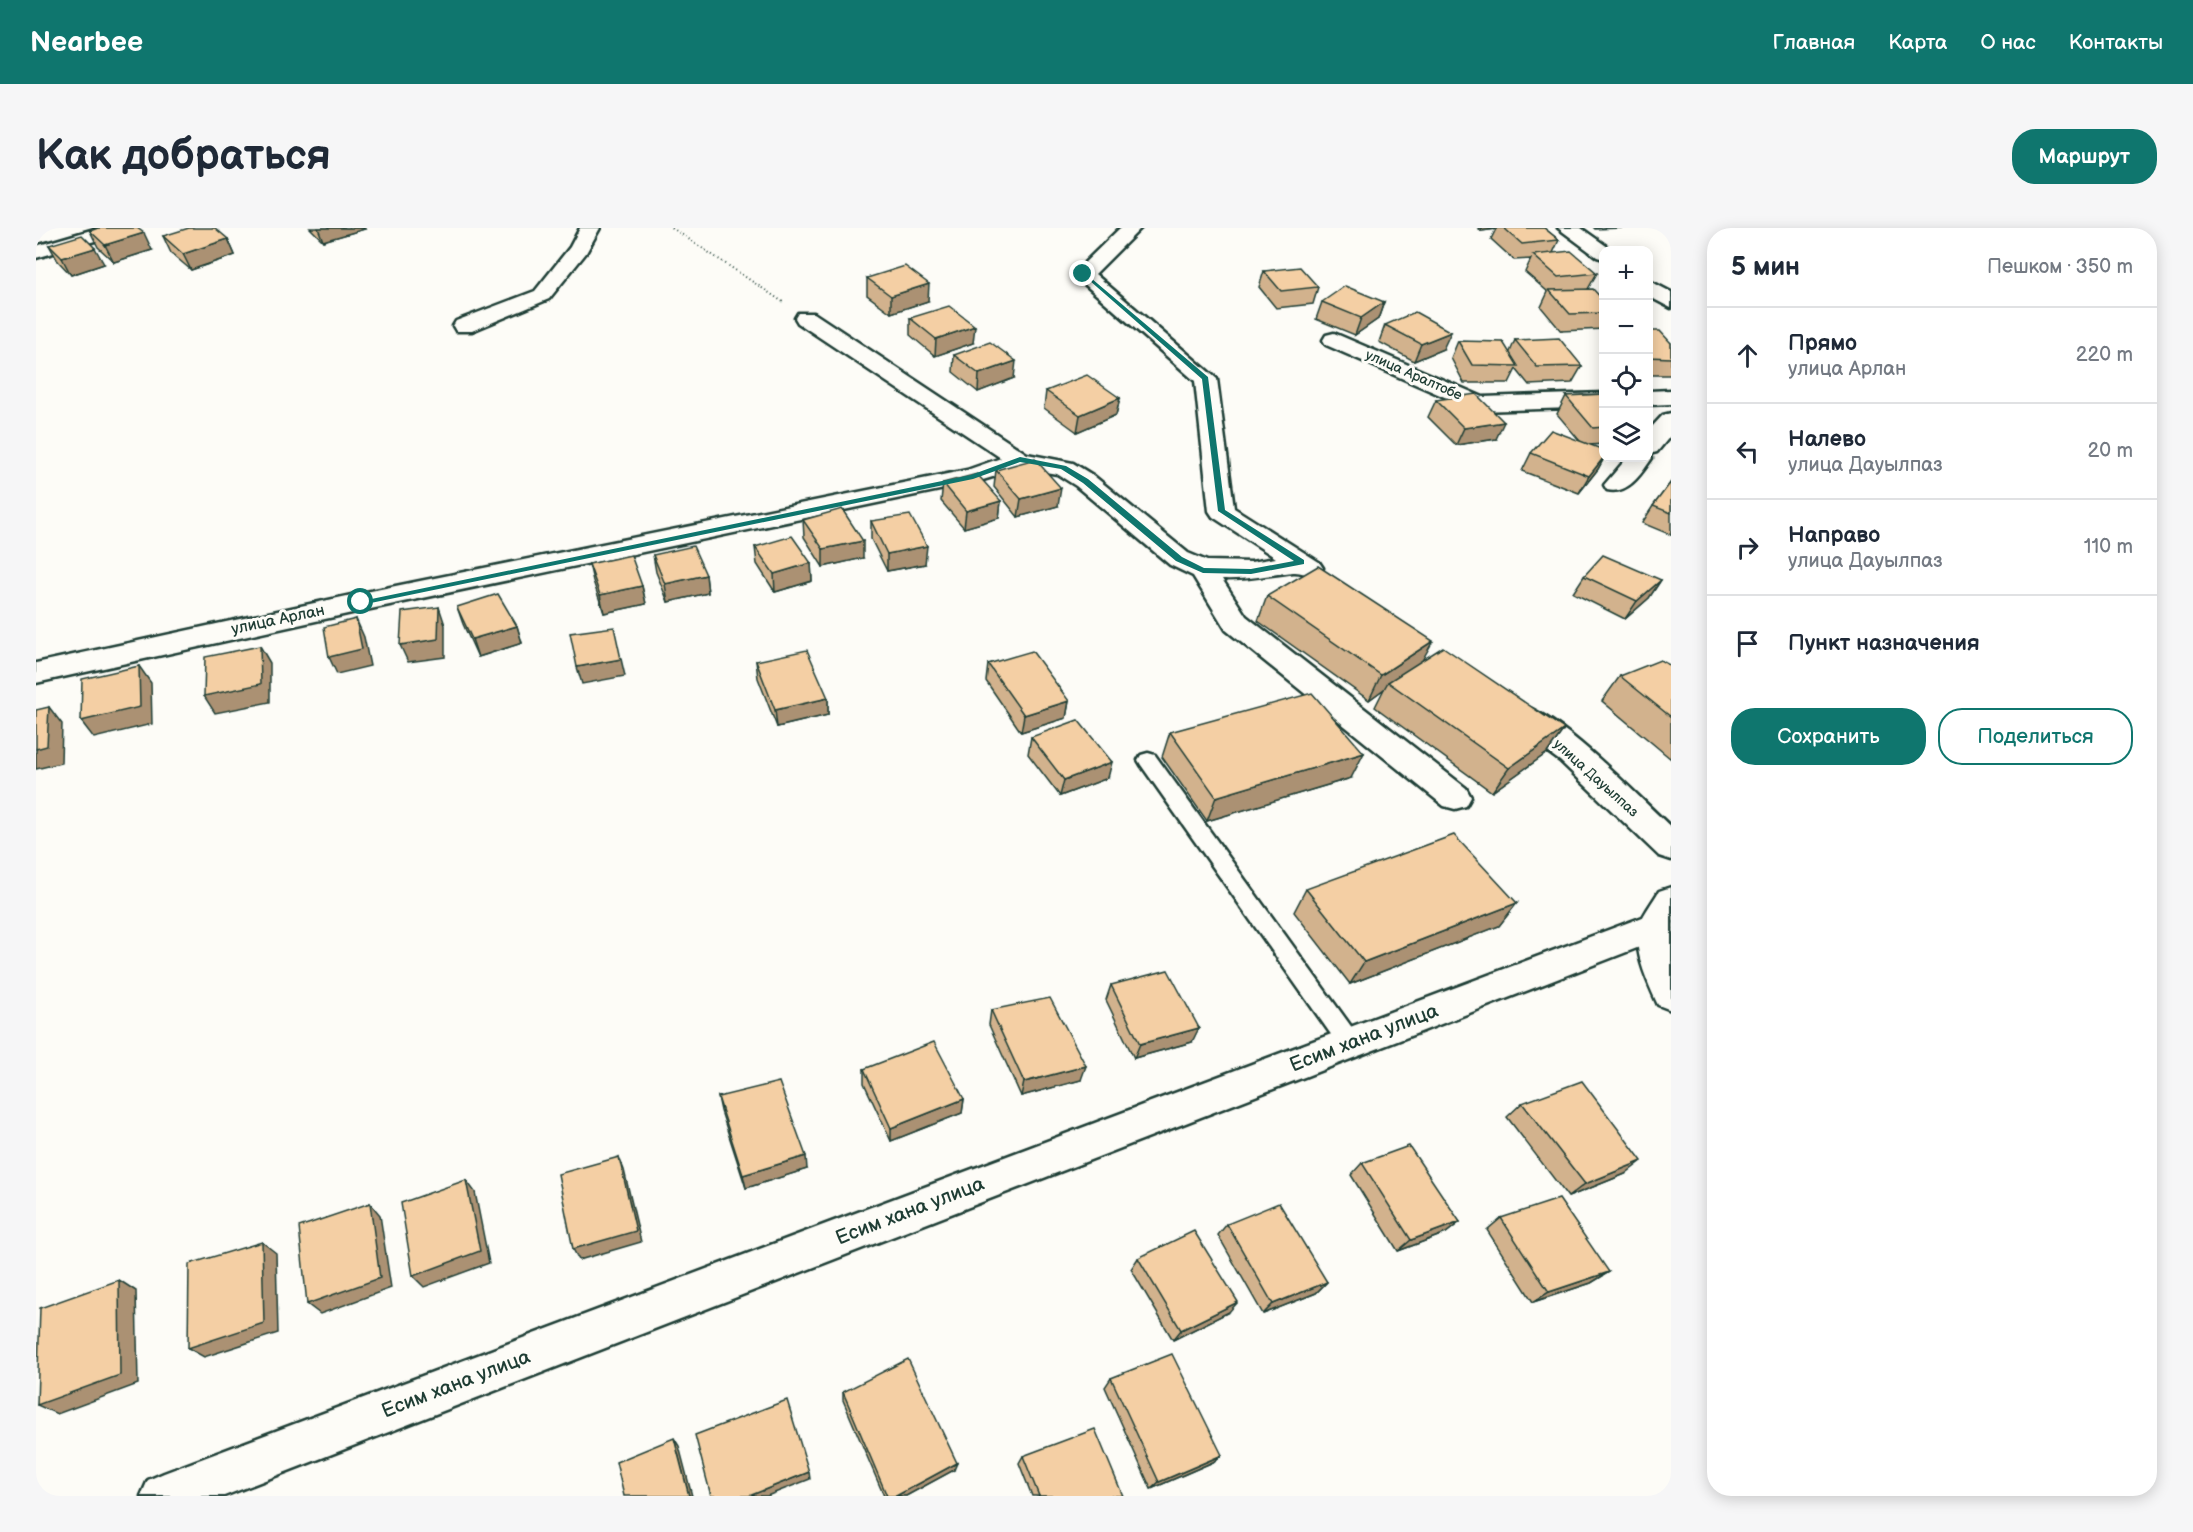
<!DOCTYPE html>
<html lang="ru">
<head>
<meta charset="utf-8">
<style>
	body { margin:0; font-family:"Balsamiq Sans",sans-serif; background:#f6f6f7; color:#1f2937 }
	.controls { position:absolute; right:18px; top:18px; display:grid; overflow:hidden; border-radius:12px; box-shadow:0 3px 15px #0003 }
	.controls button { width:54px; height:54px; display:grid; place-items:center; padding:0; border:0; border-bottom:2px solid #e0e1e3; background:#fff; color:#1f2937; font:30px sans-serif }
	.stop { position:absolute; width:18px; height:18px; margin:-14px; border:4px solid #0f766e; border-radius:50%; background:#fff }
	.stop.end { background:#0f766e; border-color:#fff; box-shadow:0 2px 6px #0008 }
	.list { margin:0; padding:0; list-style:none }
	h2 { display:flex; justify-content:space-between; align-items:center; height:78px; margin:0; padding:0 24px; font-size:26px }
	h2 small { font-size:20px; font-weight:400; color:#747a83 }
	.list li { display:grid; grid-template-columns:39px 1fr auto; gap:18px; align-items:center; box-sizing:border-box; height:96px; padding:0 24px; border-top:2px solid #e0e1e3 }
	.list b { display:block; font-size:22px; white-space:nowrap }
	.list p { margin:0; font-size:20px; white-space:nowrap; color:#747a83 }
	.list em { font-size:20px; font-style:normal; color:#747a83 }
	.actions { display:flex; gap:12px; padding:18px 24px }
	.actions a { flex:1; padding:14px 0; border:2px solid #0f766e; border-radius:24px; text-align:center; font-size:21px; color:#0f766e }
	.actions .main { background:#0f766e; color:#fff }
	.icon { flex:none; width:33px; height:33px; fill:none; stroke:currentColor; stroke-width:2; stroke-linecap:round; stroke-linejoin:round }
	.map { position:relative; flex:none; width:1635px; height:1268px; overflow:hidden; border-radius:24px }
	header { display:flex; align-items:center; gap:36px; box-sizing:border-box; height:84px; padding:0 30px; background:#0f766e; color:#fff }
	header strong { font-size:28px }
	nav { display:flex; gap:33px; margin-inline-start:auto; font-size:21px }
	.intro { display:flex; align-items:center; justify-content:space-between; box-sizing:border-box; height:144px; padding:0 36px }
	h1 { margin:0; font-size:42px }
	.button { padding:15px 27px; border-radius:24px; background:#0f766e; color:#fff; font-size:21px; font-weight:700 }
	main { display:flex; gap:36px; padding:0 36px }
	aside { flex:1; background:#fff; border-radius:24px; box-shadow:0 3px 15px #0003 }
	.map>svg:first-child { display:block }
	.lines { fill:none; stroke-linecap:round; stroke-linejoin:round }
	.lane-casing { stroke:#1f3d34; stroke-width:5 }
	.street-casing { stroke:#1f3d34; stroke-width:5 }
	.secondary-casing { stroke:#1f3d34; stroke-width:5 }
	.path { stroke:#1f3d34; stroke-width:2; stroke-dasharray:1 3; stroke-linecap:butt }
	.lane { fill:#fdfcf7; fill-rule:evenodd }
	.street { fill:#fdfcf7; fill-rule:evenodd }
	.secondary { fill:#fdfcf7; fill-rule:evenodd }
	.wall { fill:#d2b28d; stroke:#1f3d34; stroke-width:1.5 }
	.shaded-wall { fill:#ab9173; stroke:#1f3d34; stroke-width:1.5 }
	.building { fill:#f4cfa4; stroke:#1f3d34; stroke-width:1.5 }
	.route { fill:#0f766e }
	.labels { text-anchor:middle; dominant-baseline:central; stroke-width:6; stroke-linejoin:round; paint-order:stroke }
	.far-street-label { font-size:14px; fill:#1f3d34; stroke:#fdfcf7 }
	.street-label { font-size:16px; fill:#1f3d34; stroke:#fdfcf7 }
	.near-street-label { font-size:20px; fill:#1f3d34; stroke:#fdfcf7 }
</style>
</head>
<body>
<header>
<strong>Nearbee</strong>
<nav><a>Главная</a><a>Карта</a><a>О нас</a><a>Контакты</a></nav>
</header>
<div class="intro"><h1>Как добраться</h1><a class="button">Маршрут</a></div>
<main>
<div class="map">
<svg width="1635" height="1268" viewBox="0 0 1635 1268">
	<rect width="100%" height="100%" fill="#fdfcf7"/>
	<filter id="ink" filterUnits="userSpaceOnUse"><feTurbulence type="fractalNoise" baseFrequency=".0167" numOctaves="2"/><feDisplacementMap in="SourceGraphic" scale="12" xChannelSelector="R" yChannelSelector="G"/><feConvolveMatrix kernelMatrix="1 2 1 2 8 2 1 2 1" color-interpolation-filters="sRGB"/></filter>
	<g filter="url(#ink)">
		<g class="lines">
			<g class="lane-casing">
				<polygon id="lane" points="1112,525 1119,527 1322,808 1326,815 1322,822 1314,825 1306,822 1105,537 1102,532 1105,527"/>
			</g>
			<g class="street-casing">
				<g id="street">
					<polygon points="62,0 93,0 90,4 0,30 0,18"/>
					<polygon points="544,0 564,0 550,25 513,71 436,103 420,103 417,98 420,93 499,63 534,19"/>
					<path d="M1084,0H1105L1059,46L1181,151L1198,280L1283,334L1287,340L1283,346C1272,349 1266,343 1257,344C1232,347 1211,352 1186,351L1210,388L1430,560L1435,569L1430,578L1419,581L1408,578L1190,402L1157,348L1134,337L1040,258L1021,246L986,240L937,255L325,383L0,455V435L325,365L931,242L965,230L762,95L759,90L762,85H778L991,226L1037,235L1058,248L1152,325L1171,333L1215,334L1240,330L1177,289L1173,283L1159,153L1037,46Z"/>
					<polygon points="1522,0 1545,0 1576,22 1568,22 1568,31 1561,29"/>
					<polygon points="1612,52 1635,64 1635,80 1612,68"/>
					<polygon points="1298,105 1447,169 1568,165 1568,179 1444,183 1436,181 1290,117 1287,112 1290,107"/>
					<polygon points="1635,162 1635,176 1612,177 1612,163"/>
					<path d="M1635,185V207L1621,224L1613,226L1616,230C1605,246 1592,267 1571,262L1568,257L1591,230H1612V203L1627,187Z"/>
					<path d="M1483,476C1527,489 1599,566 1635,599V632L1623,628L1524,533L1472,495L1468,487L1472,479Z"/>
					<polygon points="1620,684 1632,688 1635,694 1632,708 188,1268 105,1268 112,1252 128,1245"/>
				</g>
			</g>
			<g class="secondary-casing">
				<path id="secondary" d="M1635,659V782L1622,777C1612,755 1595,720 1604,696C1608,684 1617,674 1623,663Z"/>
			</g>
			<polyline class="path" points="636,0 747,74"/>
			<use href="#lane" class="lane"/>
			<use href="#street" class="street"/>
			<use href="#secondary" class="secondary"/>
		</g>
		<g class="wall">
			<polygon points="274,0 328,0 329,1 287,13"/>
			<polygon points="1442,0 1508,0 1523,12 1517,25 1561,45 1552,61 1568,73 1568,101 1525,103 1505,79 1512,64 1489,44 1495,31 1478,32 1455,11 1460,1 1445,3"/>
			<polygon points="1558,0 1586,0 1559,1"/>
			<polygon points="54,3 116,22 78,34 62,19"/>
			<polygon points="127,8 192,11 199,27 155,42 135,25"/>
			<polygon points="13,17 68,36 35,47 22,33"/>
			<polygon points="1228,43 1282,59 1277,76 1240,80 1223,59"/>
			<polygon points="831,50 892,73 855,85 831,67"/>
			<polygon points="1286,74 1348,74 1342,91 1319,107 1280,91"/>
			<polygon points="874,90 937,115 899,128 874,107"/>
			<polygon points="1349,97 1407,121 1378,133 1343,114"/>
			<polygon points="1612,103 1635,115 1635,147 1612,147"/>
			<polygon points="1479,112 1546,138 1536,155 1493,157 1480,141 1473,155 1428,155 1415,130 1422,113 1474,124"/>
			<polygon points="918,127 978,150 942,164 917,144"/>
			<polygon points="1010,163 1084,170 1080,187 1041,204 1008,180"/>
			<polygon points="1568,166 1568,216 1554,217 1568,230 1562,241 1543,265 1486,243 1495,225 1544,213 1521,186 1530,168"/>
			<polygon points="1400,172 1460,211 1420,217 1392,189"/>
			<polygon points="960,242 1022,278 982,289 958,259"/>
			<polygon points="1635,254 1635,307 1606,295 1617,278"/>
			<polygon points="907,255 965,273 963,290 928,300 905,273"/>
			<polygon points="767,292 827,330 787,339 768,309"/>
			<polygon points="835,293 889,336 851,343 835,311"/>
			<polygon points="719,319 775,335 776,353 739,364 721,336"/>
			<polygon points="617,327 670,347 672,365 632,374 620,344"/>
			<polygon points="553,336 606,358 610,376 568,385 557,353"/>
			<polygon points="1548,348 1625,352 1613,370 1589,391 1537,365"/>
			<polygon points="1231,368 1386,432 1528,501 1511,525 1456,564 1339,479 1348,461 1333,472 1222,393"/>
			<polygon points="421,379 481,398 486,415 442,429 427,396"/>
			<polygon points="720,433 792,470 792,487 741,499 722,450"/>
			<polygon points="952,436 1033,473 1030,490 985,504 950,453"/>
			<polygon points="1635,438 1635,531 1566,473 1584,448"/>
			<polygon points="1134,504 1315,550 1171,593 1126,529"/>
			<polygon points="995,509 1072,550 1024,568 992,526"/>
			<polygon points="1270,661 1481,675 1463,698 1314,756 1258,684"/>
			<polygon points="1075,757 1156,814 1098,830 1070,772"/>
			<polygon points="955,782 1045,852 985,868 953,797"/>
			<polygon points="828,841 928,871 926,885 855,913 828,855"/>
			<polygon points="682,869 771,941 710,960 685,883"/>
			<polygon points="1486,875 1589,946 1532,969 1471,889"/>
			<polygon points="1326,935 1424,994 1410,1005 1362,1023 1315,947"/>
			<polygon points="1465,990 1573,1044 1555,1055 1497,1074 1451,1002"/>
			<polygon points="1191,996 1291,1054 1280,1065 1227,1086 1182,1007"/>
			<polygon points="1102,1030 1193,1084 1137,1112 1095,1041"/>
			<polygon points="1075,1150 1186,1227 1177,1234 1115,1261 1069,1159"/>
			<polygon points="807,1164 918,1242 870,1268 848,1268 807,1172"/>
			<polygon points="987,1228 1087,1268 996,1268 983,1235"/>
		</g>
		<g class="shaded-wall">
			<polygon points="282,0 328,0 329,1 287,13"/>
			<polygon points="1446,0 1460,0 1460,1 1445,3"/>
			<polygon points="108,5 116,22 78,34 69,17"/>
			<polygon points="192,11 199,27 155,42 147,26"/>
			<polygon points="59,20 68,36 35,47 26,30"/>
			<polygon points="893,56 892,73 855,85 855,68"/>
			<polygon points="1348,74 1342,91 1319,107 1325,90"/>
			<polygon points="939,98 937,115 899,128 900,111"/>
			<polygon points="1415,104 1407,121 1378,133 1385,116"/>
			<polygon points="980,133 978,150 942,164 943,146"/>
			<polygon points="1084,170 1080,187 1041,204 1044,187"/>
			<polygon points="1468,194 1460,211 1420,217 1428,200"/>
			<polygon points="1568,229 1568,230 1562,241 1543,265 1553,248"/>
			<polygon points="1025,260 1022,278 982,289 985,271"/>
			<polygon points="965,273 963,290 928,300 930,283"/>
			<polygon points="827,313 827,330 787,339 787,321"/>
			<polygon points="891,318 889,336 851,343 851,326"/>
			<polygon points="775,335 776,353 739,364 738,346"/>
			<polygon points="670,347 672,365 632,374 629,356"/>
			<polygon points="1625,352 1613,370 1589,391 1601,373"/>
			<polygon points="606,358 610,376 568,385 564,367"/>
			<polygon points="403,379 409,397 409,429 372,434 364,417"/>
			<polygon points="320,391 328,409 334,438 301,446 293,429"/>
			<polygon points="481,398 486,415 442,429 436,411"/>
			<polygon points="1397,413 1383,438 1352,454 1348,461 1333,472 1345,447"/>
			<polygon points="224,418 234,435 234,474 179,485 168,468"/>
			<polygon points="585,431 589,448 546,456 541,439"/>
			<polygon points="103,438 115,455 116,496 58,510 45,493"/>
			<polygon points="792,470 792,487 741,499 739,482"/>
			<polygon points="1033,473 1030,490 985,504 988,487"/>
			<polygon points="13,479 26,496 25,535 0,541 0,521"/>
			<polygon points="1528,501 1511,525 1456,564 1473,540"/>
			<polygon points="1328,525 1315,550 1171,593 1180,569"/>
			<polygon points="1076,534 1072,550 1024,568 1028,552"/>
			<polygon points="1481,675 1463,698 1314,756 1328,734"/>
			<polygon points="1163,800 1156,814 1098,830 1104,816"/>
			<polygon points="1050,838 1045,852 985,868 988,854"/>
			<polygon points="928,871 926,885 855,913 855,900"/>
			<polygon points="770,928 771,941 710,960 707,947"/>
			<polygon points="583,929 588,942 605,1014 543,1032 537,1021"/>
			<polygon points="1606,933 1589,946 1532,969 1549,956"/>
			<polygon points="430,952 439,964 453,1035 388,1059 377,1048"/>
			<polygon points="334,975 344,987 355,1060 284,1086 271,1076"/>
			<polygon points="1424,994 1410,1005 1362,1023 1375,1012"/>
			<polygon points="226,1014 240,1025 242,1105 168,1129 152,1120"/>
			<polygon points="1573,1044 1555,1055 1497,1074 1513,1064"/>
			<polygon points="83,1052 100,1063 102,1156 21,1186 1,1177"/>
			<polygon points="1291,1054 1280,1065 1227,1086 1237,1076"/>
			<polygon points="1202,1074 1193,1084 1137,1112 1145,1102"/>
			<polygon points="638,1210 643,1218 656,1268 653,1268"/>
			<polygon points="1186,1227 1177,1234 1115,1261 1123,1254"/>
			<polygon points="921,1235 918,1242 870,1268 860,1268"/>
			<polygon points="773,1244 774,1251 731,1268 713,1268"/>
		</g>
		<g class="building">
			<polygon points="62,0 101,0 108,5 69,17 54,3"/>
			<polygon points="153,0 179,0 192,11 147,26 127,8"/>
			<polygon points="1468,0 1508,0 1523,12 1486,16"/>
			<polygon points="46,7 59,20 26,30 13,17"/>
			<polygon points="1535,23 1561,45 1522,49 1497,27"/>
			<polygon points="869,38 893,56 855,68 831,50"/>
			<polygon points="1264,39 1282,59 1245,63 1228,43"/>
			<polygon points="1309,58 1348,74 1325,90 1286,74"/>
			<polygon points="1557,61 1568,73 1568,85 1534,86 1513,62"/>
			<polygon points="913,78 939,98 900,111 874,90"/>
			<polygon points="1379,84 1415,104 1385,116 1349,97"/>
			<polygon points="1612,103 1624,103 1635,115 1635,130 1612,129"/>
			<polygon points="1523,110 1546,138 1501,139 1479,112"/>
			<polygon points="1422,113 1467,114 1482,138 1436,137"/>
			<polygon points="954,114 980,133 943,146 918,127"/>
			<polygon points="1051,147 1084,170 1044,187 1010,163"/>
			<polygon points="1440,166 1468,194 1428,200 1400,172"/>
			<polygon points="1568,166 1568,199 1557,200 1530,168"/>
			<polygon points="1515,202 1568,222 1568,229 1553,248 1495,225"/>
			<polygon points="999,231 1025,260 985,271 960,242"/>
			<polygon points="941,246 965,273 930,283 907,255"/>
			<polygon points="1635,254 1635,285 1617,278"/>
			<polygon points="806,281 827,313 787,321 767,292"/>
			<polygon points="874,287 891,318 851,326 835,293"/>
			<polygon points="756,308 775,335 738,346 719,319"/>
			<polygon points="657,318 670,347 629,356 617,327"/>
			<polygon points="595,327 606,358 564,367 553,336"/>
			<polygon points="1567,327 1625,352 1601,373 1548,348"/>
			<polygon points="1282,338 1397,413 1345,447 1231,368"/>
			<polygon points="462,366 481,398 436,411 421,379"/>
			<polygon points="403,379 402,411 364,417 366,384"/>
			<polygon points="320,391 326,421 293,429 288,399"/>
			<polygon points="578,399 585,431 541,439 534,405"/>
			<polygon points="224,418 225,456 168,468 169,429"/>
			<polygon points="1407,419 1528,501 1473,540 1352,454"/>
			<polygon points="771,422 792,470 739,482 720,433"/>
			<polygon points="996,423 1033,473 988,487 952,436"/>
			<polygon points="1624,432 1635,438 1635,489 1584,448"/>
			<polygon points="103,438 104,479 45,493 46,451"/>
			<polygon points="1276,465 1328,525 1180,569 1134,504"/>
			<polygon points="13,479 11,518 0,521 0,482"/>
			<polygon points="1042,492 1076,534 1028,552 995,509"/>
			<polygon points="1418,607 1481,675 1328,734 1270,661"/>
			<polygon points="1132,742 1163,800 1104,816 1075,757"/>
			<polygon points="1014,770 1050,838 988,854 955,782"/>
			<polygon points="898,814 928,871 855,900 828,841"/>
			<polygon points="1546,853 1606,933 1549,956 1486,875"/>
			<polygon points="743,854 770,928 707,947 682,869"/>
			<polygon points="1373,918 1424,994 1375,1012 1326,935"/>
			<polygon points="583,929 600,1003 537,1021 522,946"/>
			<polygon points="430,952 444,1023 377,1048 365,975"/>
			<polygon points="1523,971 1573,1044 1513,1064 1465,990"/>
			<polygon points="334,975 344,1050 271,1076 263,999"/>
			<polygon points="1243,975 1291,1054 1237,1076 1191,996"/>
			<polygon points="1158,1003 1202,1074 1145,1102 1102,1030"/>
			<polygon points="226,1014 228,1095 152,1120 153,1036"/>
			<polygon points="83,1052 84,1147 1,1177 4,1080"/>
			<polygon points="1136,1126 1186,1227 1123,1254 1075,1150"/>
			<polygon points="872,1131 921,1235 860,1268 851,1268 807,1164"/>
			<polygon points="751,1172 773,1244 713,1268 675,1268 659,1207"/>
			<polygon points="1059,1201 1087,1268 1003,1268 987,1228"/>
			<polygon points="638,1210 653,1268 588,1268 580,1234"/>
		</g>
	</g>
	<polygon class="route" points="1045,45 1049,45 1172,149 1189,282 1268,332 1268,336 1215,346 1167,345 1140,333 1047,255 1025,241 984,234 937,251 325,377 321,374 935,247 984,229 1030,238 1052,251 1146,329 1168,340 1215,341 1258,333 1182,283 1166,151"/>
	<g class="labels">
		<g class="far-street-label">
			<text transform="translate(1378 147) rotate(24)">улица Аралтобе</text>
			<text transform="translate(1560 550) rotate(42)">улица Дауылпаз</text>
		</g>
		<g class="street-label">
			<text transform="translate(242 392) rotate(-12)">улица Арлан</text>
		</g>
		<g class="near-street-label">
			<text transform="translate(1328 810) rotate(-21)">Есим хана улица</text>
			<text transform="translate(874 983) rotate(-21)">Есим хана улица</text>
			<text transform="translate(420 1156) rotate(-21)">Есим хана улица</text>
		</g>
	</g>
</svg>
<div class="controls">
<button>+</button>
<button>−</button>
<button><svg class="icon" aria-label="locate" viewBox="0 0 24 24"><circle cx="12" cy="12" r="6"/><path d="M12 2v4M12 18v4M2 12h4M18 12h4"/></svg></button>
<button><svg class="icon" aria-label="layers" viewBox="0 0 24 24"><path d="M12 4l9 5-9 5-9-5zM3 14l9 5 9-5"/></svg></button>
</div>
<div class="stop" style="left:325px;top:374px"></div>
<div class="stop end" style="left:1047px;top:46px"></div>
</div>
<aside>
<h2>5 мин<small>Пешком · 350 m</small></h2>
<ul class="list">
<li><svg class="icon" aria-label="ahead" viewBox="0 0 24 24"><path d="M12 20V5M6 11l6-6 6 6"/></svg><div><b>Прямо</b><p>улица Арлан</p></div><em>220 m</em></li>
<li><svg class="icon" aria-label="left" viewBox="0 0 24 24"><path d="M17 20v-9H6M10 6l-5 5 5 5"/></svg><div><b>Налево</b><p>улица Дауылпаз</p></div><em>20 m</em></li>
<li><svg class="icon" aria-label="right" viewBox="0 0 24 24"><path d="M7 20v-9h11M14 6l5 5-5 5"/></svg><div><b>Направо</b><p>улица Дауылпаз</p></div><em>110 m</em></li>
<li><svg class="icon" aria-label="arrive" viewBox="0 0 24 24"><path d="M6 21V4h12l-3 4 3 4H6"/></svg><div><b>Пункт назначения</b></div></li>
</ul>
<div class="actions"><a class="main">Сохранить</a><a>Поделиться</a></div>
</aside>
</main>
</body>
</html>
